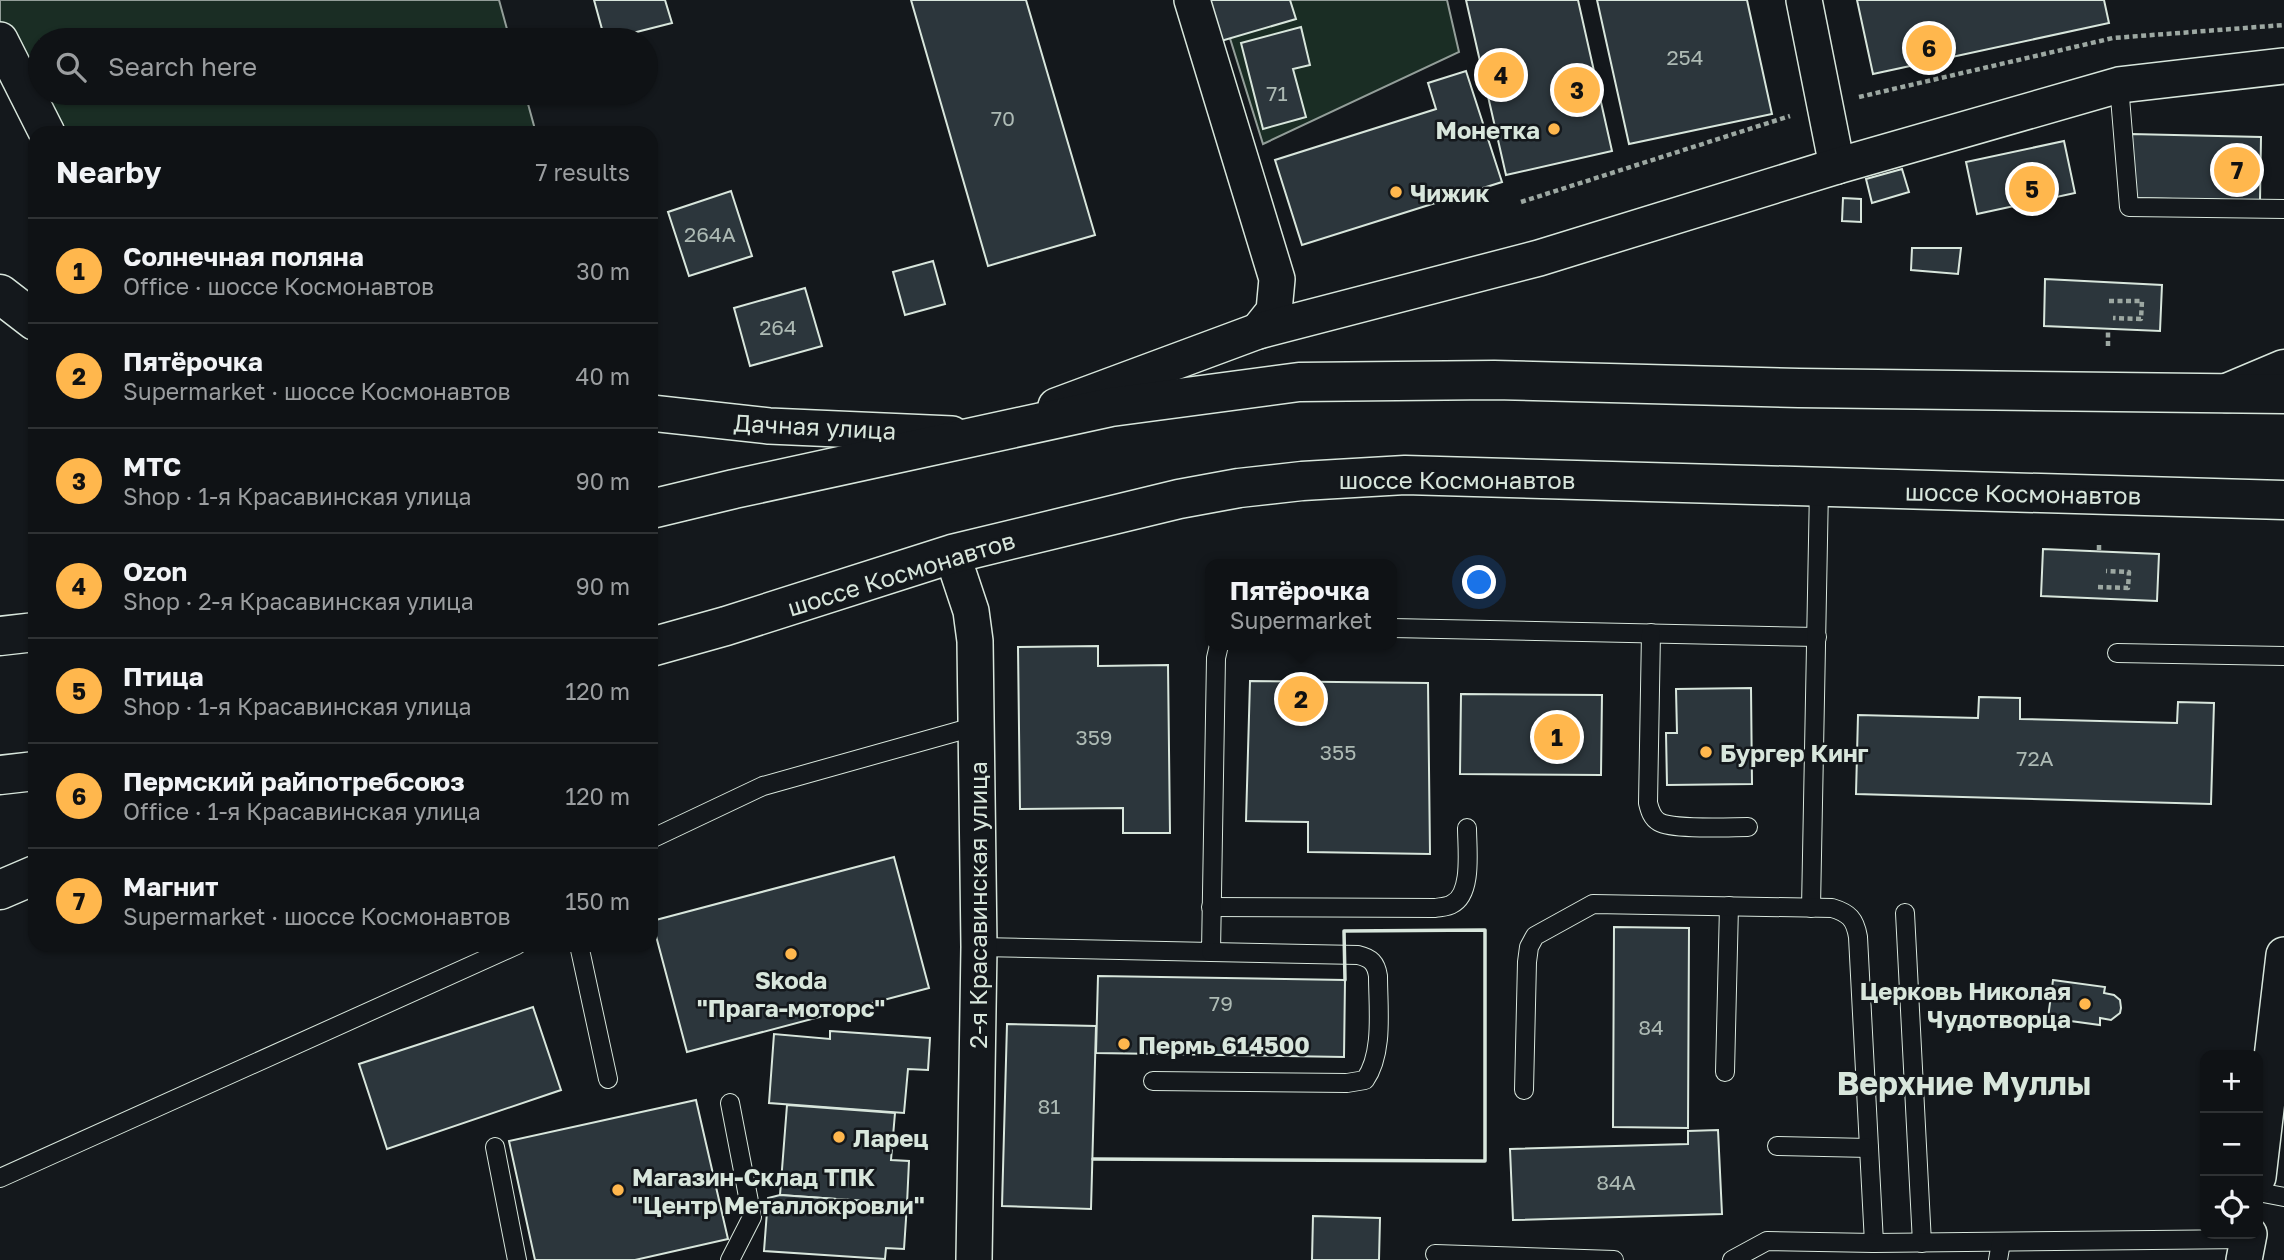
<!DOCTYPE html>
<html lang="en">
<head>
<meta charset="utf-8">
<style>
	body { margin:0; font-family:"Golos Text",sans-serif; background:#181b1e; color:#f1f3f6 }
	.controls { position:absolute; right:21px; bottom:21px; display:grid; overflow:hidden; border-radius:14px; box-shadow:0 2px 5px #0004 }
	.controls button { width:63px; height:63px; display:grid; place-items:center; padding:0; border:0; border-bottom:2px solid #2f3234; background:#0f1215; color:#f1f3f6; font:35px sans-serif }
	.you { position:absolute; left:1480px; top:583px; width:24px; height:24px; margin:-18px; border:5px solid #fff; border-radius:50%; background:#1a73e8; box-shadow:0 0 0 10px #1a73e833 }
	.badge { display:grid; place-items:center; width:46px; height:46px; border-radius:50%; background:#ffb74d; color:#111; font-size:23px; font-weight:700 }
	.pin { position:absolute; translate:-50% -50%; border:4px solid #fff; box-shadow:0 2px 7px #0006 }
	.popup { position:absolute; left:1205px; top:559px; width:192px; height:91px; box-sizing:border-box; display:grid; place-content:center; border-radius:14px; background:#0f1215; filter:drop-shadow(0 2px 5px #0005); font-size:23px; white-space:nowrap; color:#9b9ea0 }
	.popup b { font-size:26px; color:#f1f3f6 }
	.popup::after { content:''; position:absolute; left:50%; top:100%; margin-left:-14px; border:14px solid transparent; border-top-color:#0f1215 }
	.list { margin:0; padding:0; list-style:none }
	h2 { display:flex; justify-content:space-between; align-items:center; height:91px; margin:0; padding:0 28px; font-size:30px }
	h2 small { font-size:23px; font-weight:400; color:#9b9ea0 }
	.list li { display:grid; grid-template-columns:46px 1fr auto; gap:21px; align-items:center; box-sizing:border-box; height:105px; padding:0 28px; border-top:2px solid #2f3234 }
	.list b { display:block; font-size:26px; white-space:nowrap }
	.list p { margin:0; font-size:23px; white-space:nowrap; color:#9b9ea0 }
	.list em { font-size:23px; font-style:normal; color:#9b9ea0 }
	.icon { flex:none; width:38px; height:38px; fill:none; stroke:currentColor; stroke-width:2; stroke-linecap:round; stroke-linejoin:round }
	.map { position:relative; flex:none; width:2284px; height:1260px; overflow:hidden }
	.search { position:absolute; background:#0f1215; box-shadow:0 2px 5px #0004; left:28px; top:28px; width:630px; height:77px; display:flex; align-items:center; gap:18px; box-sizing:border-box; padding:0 24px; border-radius:38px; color:#9b9ea0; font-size:26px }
	.panel { position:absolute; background:#0f1215; box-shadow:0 2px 5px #0004; left:28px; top:126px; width:630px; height:826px; border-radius:21px }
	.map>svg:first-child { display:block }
	.green { fill:#1a2d24; stroke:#939e99; stroke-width:2 }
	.building { fill:#2c363c; stroke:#d8e6dc; stroke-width:2 }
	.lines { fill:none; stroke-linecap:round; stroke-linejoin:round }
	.lane-casing { stroke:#d8e6dc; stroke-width:20 }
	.street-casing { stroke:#d8e6dc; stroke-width:38 }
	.secondary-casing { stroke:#d8e6dc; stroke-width:41 }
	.primary-casing { stroke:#d8e6dc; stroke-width:41 }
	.path { stroke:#9da8a2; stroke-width:4.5; stroke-dasharray:5 3.5; stroke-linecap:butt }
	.lane { stroke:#14181c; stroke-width:18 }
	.street { stroke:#14181c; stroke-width:35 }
	.secondary { stroke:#14181c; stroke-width:38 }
	.primary { stroke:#14181c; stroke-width:38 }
	.wall { stroke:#d8e6dc; stroke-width:3.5 }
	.poi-dot { fill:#ffb74d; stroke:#14181c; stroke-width:2.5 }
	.labels { text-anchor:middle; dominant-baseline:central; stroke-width:5; stroke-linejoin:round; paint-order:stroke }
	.number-label { font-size:21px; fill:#adbab4 }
	.poi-label { font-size:24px; font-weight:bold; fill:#d8e6dc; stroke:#14181c; text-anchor:start }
	.street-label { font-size:24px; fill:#d8e6dc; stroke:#14181c }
	.district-label { font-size:32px; font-weight:bold; fill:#d8e6dc; stroke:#14181c }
</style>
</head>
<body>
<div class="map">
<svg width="2284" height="1260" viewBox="0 0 2284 1260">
	<rect width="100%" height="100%" fill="#14181c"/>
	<g class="green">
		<polygon points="0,0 499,0 510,40 40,40 40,93 525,93 536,133 67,133 0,66"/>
		<polygon points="1218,0 1447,0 1459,52 1263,144"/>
	</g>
	<g class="building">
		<polygon points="594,0 665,0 672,23 605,40"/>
		<polygon points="911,0 1026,0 1095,235 988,266"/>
		<polygon points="1209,0 1290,0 1296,19 1221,41"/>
		<polygon points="1466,0 1578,0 1612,151 1506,175"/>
		<polygon points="1597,0 1747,0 1772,114 1629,144"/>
		<polygon points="1857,0 2104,0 2109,23 1873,74"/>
		<polygon points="1301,27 1310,65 1293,69 1306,117 1263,129 1241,43"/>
		<polygon points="1466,71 1502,182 1302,245 1275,160 1436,109 1428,83"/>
		<polygon points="2131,134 2261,137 2260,201 2130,198"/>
		<polygon points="2064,141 2075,193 1977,214 1966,162"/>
		<polygon points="1902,169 1909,192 1872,203 1866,179"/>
		<polygon points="731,191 752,256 689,276 668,212"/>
		<polygon points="1843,198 1861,199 1861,222 1842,221"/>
		<polygon points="1912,248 1961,248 1958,274 1911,270"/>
		<polygon points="933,261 945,304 905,315 893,272"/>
		<polygon points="2045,279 2162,285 2160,331 2044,326"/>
		<polygon points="805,288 822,346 750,366 734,308"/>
		<polygon points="2043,549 2159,554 2157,601 2041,596"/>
		<polygon points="1098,646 1098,666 1168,665 1170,833 1123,833 1123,808 1020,809 1018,647"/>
		<polygon points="1250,681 1428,683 1430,854 1308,852 1308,822 1246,821"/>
		<polygon points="1751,688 1752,784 1667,785 1666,733 1677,733 1676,689"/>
		<polygon points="1461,694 1602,695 1601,775 1460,774"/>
		<polygon points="1979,697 2020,698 2020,719 2177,723 2178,702 2214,703 2211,804 1856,794 1858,715 1978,718"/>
		<polygon points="894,857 929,988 687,1052 652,921"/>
		<polygon points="1614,927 1689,928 1688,1128 1613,1127"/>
		<polygon points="1098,976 1345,980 1344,1057 1096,1053"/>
		<polygon points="2053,980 2105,987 2104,993 2114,995 2120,1000 2121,1008 2120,1013 2111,1020 2100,1018 2100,1025 2048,1018"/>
		<polygon points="533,1007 561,1090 387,1149 359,1064"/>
		<polygon points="1007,1024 1096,1026 1091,1209 1002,1206"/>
		<polygon points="830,1031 930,1038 928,1070 908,1069 904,1113 769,1103 774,1034 830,1039"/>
		<polygon points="696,1100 728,1239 635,1260 535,1260 509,1141"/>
		<polygon points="787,1105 895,1113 891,1160 909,1161 907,1204 780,1195"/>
		<polygon points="1718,1130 1722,1214 1513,1220 1510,1149 1688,1144 1688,1131"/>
		<polygon points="780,1195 907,1204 904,1249 886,1248 885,1259 764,1251 768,1198"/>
		<polygon points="1313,1216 1380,1218 1379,1260 1312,1260"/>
	</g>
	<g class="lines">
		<g class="lane-casing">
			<g id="lane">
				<polyline points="2119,85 2129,207 2284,209"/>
				<polyline points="1392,628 1817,637"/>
				<path d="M1651,633L1648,803C1650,811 1652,818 1659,822C1673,830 1730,827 1748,827"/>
				<polyline points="2117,653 2284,656"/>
				<polyline points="651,839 763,786 977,726"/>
				<path d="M1211,907L1435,908C1440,907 1448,907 1452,904C1473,894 1467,848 1467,828"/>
				<polyline points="1811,908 1819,488"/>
				<polyline points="1905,913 1922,1243"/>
				<polyline points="579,945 608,1079"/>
				<polyline points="979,947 1211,952 1216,658 1219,645"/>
				<polyline points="1725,1072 1729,906"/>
				<path d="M1153,1081L1347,1083L1365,1080C1384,1053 1378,1008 1378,976C1376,963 1371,958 1358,955L1211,952"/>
				<path d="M1524,1090L1527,962L1529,947L1535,936L1593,904L1832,908C1849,913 1855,919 1858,937L1874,1243"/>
				<polyline points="730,1103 752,1217 730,1260"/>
				<polyline points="1777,1146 1869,1148"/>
				<polyline points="495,1147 517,1260"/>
				<polyline points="0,1178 517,945"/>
				<polyline points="2258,1192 2284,1197"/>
				<polyline points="1435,1254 1614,1260"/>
				<polyline points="1732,1260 1767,1241 1874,1243 2248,1239"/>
				<polyline points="1998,1260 2001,1242"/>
			</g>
		</g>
		<g class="street-casing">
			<g id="street">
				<polyline points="1192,0 1277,279 1274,311 1258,331"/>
				<polyline points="1804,0 1837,166"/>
				<polyline points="0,40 47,133"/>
				<polyline points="1056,406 1258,331 1539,258 1837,166 2119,85 2284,66"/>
				<polyline points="651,413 769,426 952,434"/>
				<polyline points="952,554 971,611 975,641 979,947 974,1260"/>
				<polyline points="2258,1177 2284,955"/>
				<polyline points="2244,1260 2249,1234"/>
			</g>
		</g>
		<g class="secondary-casing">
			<polyline id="secondary" points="2227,393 2284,369"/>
		</g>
		<g class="primary-casing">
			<g id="primary">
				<polyline points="0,294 35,321"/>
				<polyline points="651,509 734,489 1111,407 1299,382 1494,380 1799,388 2284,394"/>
				<polyline points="0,636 35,632"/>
				<polyline points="651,647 726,626 952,554 1179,499 1239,488 1302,481 1405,475 2284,500"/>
				<polyline points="0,775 35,771"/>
				<polyline points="0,890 35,875"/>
			</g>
		</g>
		<g class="path">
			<polyline points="1859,97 2113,38 2284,25"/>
			<polyline points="1521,202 1790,116"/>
			<polyline points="2109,301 2142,301 2141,319 2113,318"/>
			<polyline points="2108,346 2108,329"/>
			<polyline points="2099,550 2099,545"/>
			<polyline points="2098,587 2128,588 2129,572 2106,571"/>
		</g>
		<use href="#lane" class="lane"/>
		<use href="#street" class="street"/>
		<use href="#secondary" class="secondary"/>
		<use href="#primary" class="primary"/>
		<polyline class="wall" points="1093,1159 1485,1161 1485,930 1344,931 1345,980"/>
	</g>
	<g class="poi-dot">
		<circle cx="1554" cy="129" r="7"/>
		<circle cx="1396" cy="192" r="7"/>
		<circle cx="1706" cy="752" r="7"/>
		<circle cx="791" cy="954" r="7"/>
		<circle cx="2085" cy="1004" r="7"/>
		<circle cx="1124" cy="1044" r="7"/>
		<circle cx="839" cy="1137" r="7"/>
		<circle cx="618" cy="1190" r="7"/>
	</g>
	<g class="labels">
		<g class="number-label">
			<text x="1685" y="57">254</text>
			<text x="1277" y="93">71</text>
			<text x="1003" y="118">70</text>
			<text x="710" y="234">264А</text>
			<text x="778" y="327">264</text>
			<text x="1094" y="737">359</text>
			<text x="1338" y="752">355</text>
			<text x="2035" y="758">72А</text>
			<text x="1221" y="1003">79</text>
			<text x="1651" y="1027">84</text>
			<text x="1049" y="1106">81</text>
			<text x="1616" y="1182">84А</text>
		</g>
		<g class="poi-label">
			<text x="1540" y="129" text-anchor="end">Монетка</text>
			<text x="1410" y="192">Чижик</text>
			<text x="1720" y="752">Бургер Кинг</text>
			<text x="791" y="979" text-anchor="middle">Skoda<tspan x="791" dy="28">"Прага-моторс"</tspan></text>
			<text x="2071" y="990" text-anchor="end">Церковь Николая<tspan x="2071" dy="28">Чудотворца</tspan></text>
			<text x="1138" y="1044">Пермь 614500</text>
			<text x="853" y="1137">Ларец</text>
			<text x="632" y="1176">Магазин-Склад ТПК<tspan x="632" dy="28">"Центр Металлокровли"</tspan></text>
		</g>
		<g class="street-label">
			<text transform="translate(815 426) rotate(3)">Дачная улица</text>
			<text x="1457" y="479">шоссе Космонавтов</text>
			<text transform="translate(2023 493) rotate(1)">шоссе Космонавтов</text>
			<text transform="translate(901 573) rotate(-17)">шоссе Космонавтов</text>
			<text transform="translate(977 905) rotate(-90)">2-я Красавинская улица</text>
		</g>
		<g class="district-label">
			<text x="1964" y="1083">Верхние Муллы</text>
		</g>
	</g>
</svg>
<div class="controls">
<button>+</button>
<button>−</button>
<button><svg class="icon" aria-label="locate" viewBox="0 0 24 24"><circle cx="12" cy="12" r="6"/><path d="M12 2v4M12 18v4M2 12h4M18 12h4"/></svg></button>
</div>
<div class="you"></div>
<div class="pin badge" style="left:1557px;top:737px">1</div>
<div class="pin badge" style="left:1301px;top:699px">2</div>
<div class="popup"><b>Пятёрочка</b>Supermarket</div>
<div class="pin badge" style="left:1577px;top:90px">3</div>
<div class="pin badge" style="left:1501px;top:75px">4</div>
<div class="pin badge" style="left:2032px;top:189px">5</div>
<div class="pin badge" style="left:1929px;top:48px">6</div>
<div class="pin badge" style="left:2237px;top:170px">7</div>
<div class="search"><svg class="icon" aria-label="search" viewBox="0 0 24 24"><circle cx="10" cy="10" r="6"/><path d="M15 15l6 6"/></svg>Search here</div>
<section class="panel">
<h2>Nearby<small>7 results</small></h2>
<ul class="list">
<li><span class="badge">1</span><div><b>Солнечная поляна</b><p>Office · шоссе Космонавтов</p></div><em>30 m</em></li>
<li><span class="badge">2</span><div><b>Пятёрочка</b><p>Supermarket · шоссе Космонавтов</p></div><em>40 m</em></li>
<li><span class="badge">3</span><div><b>МТС</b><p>Shop · 1-я Красавинская улица</p></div><em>90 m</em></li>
<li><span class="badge">4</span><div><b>Ozon</b><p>Shop · 2-я Красавинская улица</p></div><em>90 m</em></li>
<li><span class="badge">5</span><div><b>Птица</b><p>Shop · 1-я Красавинская улица</p></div><em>120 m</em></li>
<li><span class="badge">6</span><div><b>Пермский райпотребсоюз</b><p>Office · 1-я Красавинская улица</p></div><em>120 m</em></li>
<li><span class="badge">7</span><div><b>Магнит</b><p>Supermarket · шоссе Космонавтов</p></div><em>150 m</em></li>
</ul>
</section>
</div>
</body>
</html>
